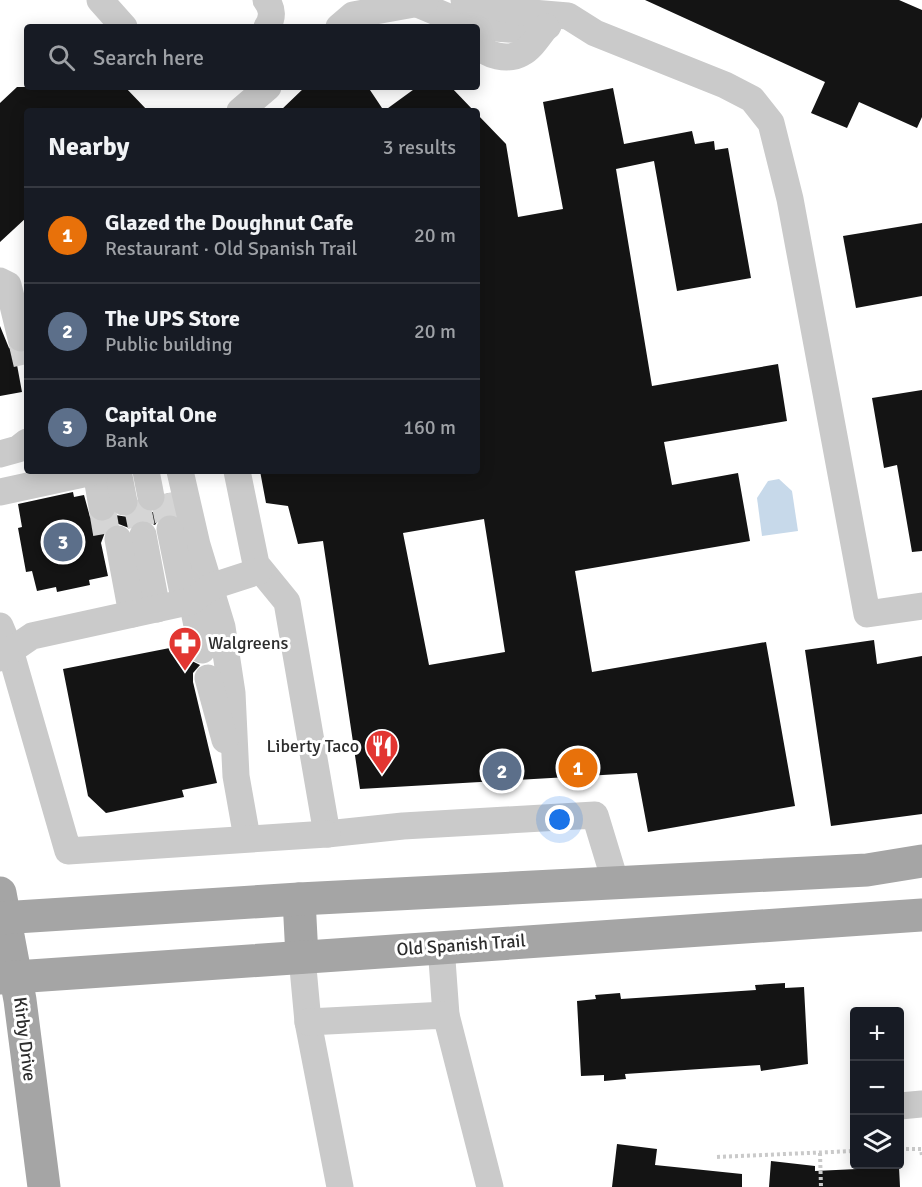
<!DOCTYPE html>
<html lang="en">
<head>
<meta charset="utf-8">
<style>
	body { margin:0; font-family:Signika,sans-serif; background:#20242c; color:#f1f3f6 }
	.controls { position:absolute; right:18px; bottom:18px; display:grid; overflow:hidden; border-radius:6px; box-shadow:0 3px 15px #0003 }
	.controls button { width:54px; height:54px; display:grid; place-items:center; padding:0; border:0; border-bottom:2px solid #363941; background:#171b24; color:#f1f3f6; font:30px sans-serif }
	.you { position:absolute; left:560px; top:820px; width:21px; height:21px; margin:-15px; border:4px solid #fff; border-radius:50%; background:#1a73e8; box-shadow:0 0 0 9px #1a73e833 }
	.badge { display:grid; place-items:center; width:39px; height:39px; border-radius:50%; background:#2563eb; color:#fff; font-size:20px; font-weight:700 }
	.pin { position:absolute; translate:-50% -50%; border:3px solid #fff; box-shadow:0 2px 6px #0006 }
	.list { margin:0; padding:0; list-style:none }
	h2 { display:flex; justify-content:space-between; align-items:center; height:78px; margin:0; padding:0 24px; font-size:26px }
	h2 small { font-size:20px; font-weight:400; color:#9ea1a6 }
	.list li { display:grid; grid-template-columns:39px 1fr auto; gap:18px; align-items:center; box-sizing:border-box; height:96px; padding:0 24px; border-top:2px solid #363941 }
	.list b { display:block; font-size:22px; white-space:nowrap }
	.list p { margin:0; font-size:20px; white-space:nowrap; color:#9ea1a6 }
	.list em { font-size:20px; font-style:normal; color:#9ea1a6 }
	.icon { flex:none; width:33px; height:33px; fill:none; stroke:currentColor; stroke-width:2; stroke-linecap:round; stroke-linejoin:round }
	.map { position:relative; flex:none; width:922px; height:1187px; overflow:hidden }
	.search { position:absolute; background:#171b24; box-shadow:0 3px 15px #0003; left:24px; top:24px; width:456px; height:66px; display:flex; align-items:center; gap:15px; box-sizing:border-box; padding:0 21px; border-radius:6px; color:#9ea1a6; font-size:22px }
	.panel { position:absolute; background:#171b24; box-shadow:0 3px 15px #0003; left:24px; top:108px; width:456px; height:366px; border-radius:6px }
	.map>svg:first-child { display:block }
	.water { fill:#c7d9ea }
	.building { fill:#141414; fill-rule:evenodd }
	.lines { fill:none; stroke-linecap:round; stroke-linejoin:round }
	.minor-tunnel { stroke:#d5d5d5; stroke-width:27; stroke-dasharray:27 14; stroke-linecap:butt }
	.path { stroke:#cacaca; stroke-width:4; stroke-dasharray:3 3; stroke-linecap:butt }
	.minor { stroke:#cacaca; stroke-width:27 }
	.major { stroke:#a5a5a5; stroke-width:33 }
	.labels { text-anchor:middle; dominant-baseline:central; stroke-width:6; stroke-linejoin:round; paint-order:stroke }
	.poi-label { font-size:18px; fill:#2d2d2d; stroke:#fff; text-anchor:start }
	.street-label { font-size:18px; fill:#2d2d2d; stroke:#fff }
</style>
</head>
<body>
<div class="map">
<svg width="922" height="1187" viewBox="0 0 922 1187">
	<rect width="100%" height="100%" fill="#fff"/>
	<polygon class="water" points="779,479 792,491 798,531 762,536 757,498 768,481"/>
	<g class="building">
		<polygon points="645,0 899,0 922,10 922,117 917,128 859,102 847,128 811,113 825,82"/>
		<polygon points="17,87 125,87 148,111 27,111 27,217 0,242 0,103"/>
		<polygon points="305,87 368,87 384,111 417,87 451,87 474,111 280,111"/>
		<path d="M613,88L624,144L692,131L695,144L714,141L715,150L728,148L751,278L677,291L654,161L616,169L652,386L778,364L787,421L664,442L672,485L738,473L750,541L575,571L592,672L766,642L795,806L648,832L637,773L360,789L323,541L298,544L288,506L266,503L260,471H477V114L506,144L518,217L563,209L543,102ZM484,519L505,652L429,665L403,533Z"/>
		<polygon points="922,223 922,296 856,308 843,236"/>
		<polygon points="0,326 9,348 24,353 15,354 22,392 0,396"/>
		<polygon points="922,390 922,551 912,552 897,465 884,468 872,398"/>
		<polygon points="73,492 74,497 84,495 90,517 97,522 105,522 115,515 128,517 139,507 146,512 155,512 162,508 166,494 169,493 174,514 160,517 155,525 141,519 129,528 116,523 107,527 101,543 108,576 89,580 90,585 57,592 56,587 37,591 32,571 26,572 18,528 22,527 18,504"/>
		<polygon points="874,640 877,664 922,656 922,814 831,826 805,650"/>
		<polygon points="185,645 190,660 200,665 193,673 193,682 217,783 182,790 184,797 106,813 88,796 63,669"/>
		<polygon points="785,983 785,988 804,987 808,1064 761,1071 760,1065 625,1074 626,1079 604,1081 604,1075 581,1076 577,1001 596,999 595,995 620,993 621,999 756,990 755,985"/>
		<polygon points="617,1144 657,1149 655,1165 742,1174 742,1187 612,1187"/>
		<polygon points="771,1161 815,1166 815,1171 899,1167 900,1187 769,1187"/>
	</g>
	<g class="lines">
		<g class="minor-tunnel">
			<polyline points="21,338 27,364"/>
			<polyline points="163,494 170,529"/>
			<polyline points="136,500 143,535"/>
			<polyline points="102,507 108,542"/>
		</g>
		<g class="path">
			<polyline points="900,1149 921,1149 922,1156"/>
			<polyline points="820,1153 821,1187"/>
			<polyline points="717,1157 854,1151"/>
		</g>
		<g class="minor">
			<polyline points="100,0 124,27"/>
			<path d="M266,0C273,9 273,18 267,27"/>
			<polyline points="408,0 470,26 521,30 548,26"/>
			<polyline points="464,0 521,12 568,16 595,33 725,85 752,99 771,123 790,199 867,614 922,606"/>
			<polyline points="339,27 353,15 425,2"/>
			<path d="M477,44C486,56 508,61 522,53C531,49 539,35 546,27"/>
			<polyline points="240,111 268,87"/>
			<polyline points="0,281 8,285 21,338"/>
			<polyline points="0,454 18,449 27,442"/>
			<polyline points="96,471 102,507"/>
			<polyline points="118,471 124,502"/>
			<polyline points="146,471 151,497"/>
			<polyline points="180,471 197,545 222,627 232,693 236,776 247,838"/>
			<polyline points="237,471 256,564 287,602 327,834 403,826 595,815 616,884"/>
			<polyline points="0,492 97,471"/>
			<polyline points="170,529 185,603"/>
			<polyline points="143,535 157,609"/>
			<polyline points="118,539 132,614"/>
			<polyline points="192,601 202,650"/>
			<polyline points="0,626 10,650 68,851 327,834"/>
			<polyline points="0,658 32,636 192,601 210,587 259,571"/>
			<polyline points="208,678 225,740"/>
			<polyline points="441,946 446,1015"/>
			<polyline points="302,957 308,1022 340,1187"/>
			<polyline points="308,1022 446,1015 490,1187"/>
			<polyline points="900,1106 922,1104"/>
		</g>
		<g class="major">
			<polyline points="0,893 20,1000 44,1187"/>
			<polyline points="299,899 302,957"/>
			<polyline points="0,918 299,899 867,870 922,861"/>
			<polyline points="0,978 922,915"/>
		</g>
	</g>
	<defs>
		<g id="pharmacy-pin" transform="scale(1.725)"><path d="M0 17L-7.5 6A9.5 9.5 0 1 1 7.5 6Z" fill="#e23631" stroke="#fff"/><path d="M-2-6h4v4h4v4h-4v4h-4v-4h-4v-4h4Z" fill="#fff"/></g>
		<g id="restaurant-pin" transform="scale(1.725)"><path d="M0 17L-7.5 6A9.5 9.5 0 1 1 7.5 6Z" fill="#e23631" stroke="#fff"/><path d="M-5-6h1v4h1v-4h1v4h1v-4h1v5L-1.5 .5V6h-2V.5L-5-1ZM5-6V6H3V1.5H1.5Q1.5-4 5-6Z" fill="#fff"/></g>
	</defs>
	<g fill-rule="evenodd">
		<use href="#pharmacy-pin" x="185" y="643"/>
		<use href="#restaurant-pin" x="382" y="746"/>
	</g>
	<g class="labels">
		<g class="poi-label">
			<text x="208" y="643">Walgreens</text>
			<text x="359" y="746" text-anchor="end">Liberty Taco</text>
		</g>
		<g class="street-label">
			<text transform="translate(461 945) rotate(-4)">Old Spanish Trail</text>
			<text transform="translate(25 1039) rotate(83)">Kirby Drive</text>
		</g>
	</g>
</svg>
<div class="controls">
<button>+</button>
<button>−</button>
<button><svg class="icon" aria-label="layers" viewBox="0 0 24 24"><path d="M12 4l9 5-9 5-9-5zM3 14l9 5 9-5"/></svg></button>
</div>
<div class="you"></div>
<div class="pin badge" style="left:578px;top:768px;background:#e8710a">1</div>
<div class="pin badge" style="left:502px;top:771px;background:#5c6f8a">2</div>
<div class="pin badge" style="left:63px;top:542px;background:#5c6f8a">3</div>
<div class="search"><svg class="icon" aria-label="search" viewBox="0 0 24 24"><circle cx="10" cy="10" r="6"/><path d="M15 15l6 6"/></svg>Search here</div>
<section class="panel">
<h2>Nearby<small>3 results</small></h2>
<ul class="list">
<li><span class="badge" style="background:#e8710a">1</span><div><b>Glazed the Doughnut Cafe</b><p>Restaurant · Old Spanish Trail</p></div><em>20 m</em></li>
<li><span class="badge" style="background:#5c6f8a">2</span><div><b>The UPS Store</b><p>Public building</p></div><em>20 m</em></li>
<li><span class="badge" style="background:#5c6f8a">3</span><div><b>Capital One</b><p>Bank</p></div><em>160 m</em></li>
</ul>
</section>
</div>
</body>
</html>
